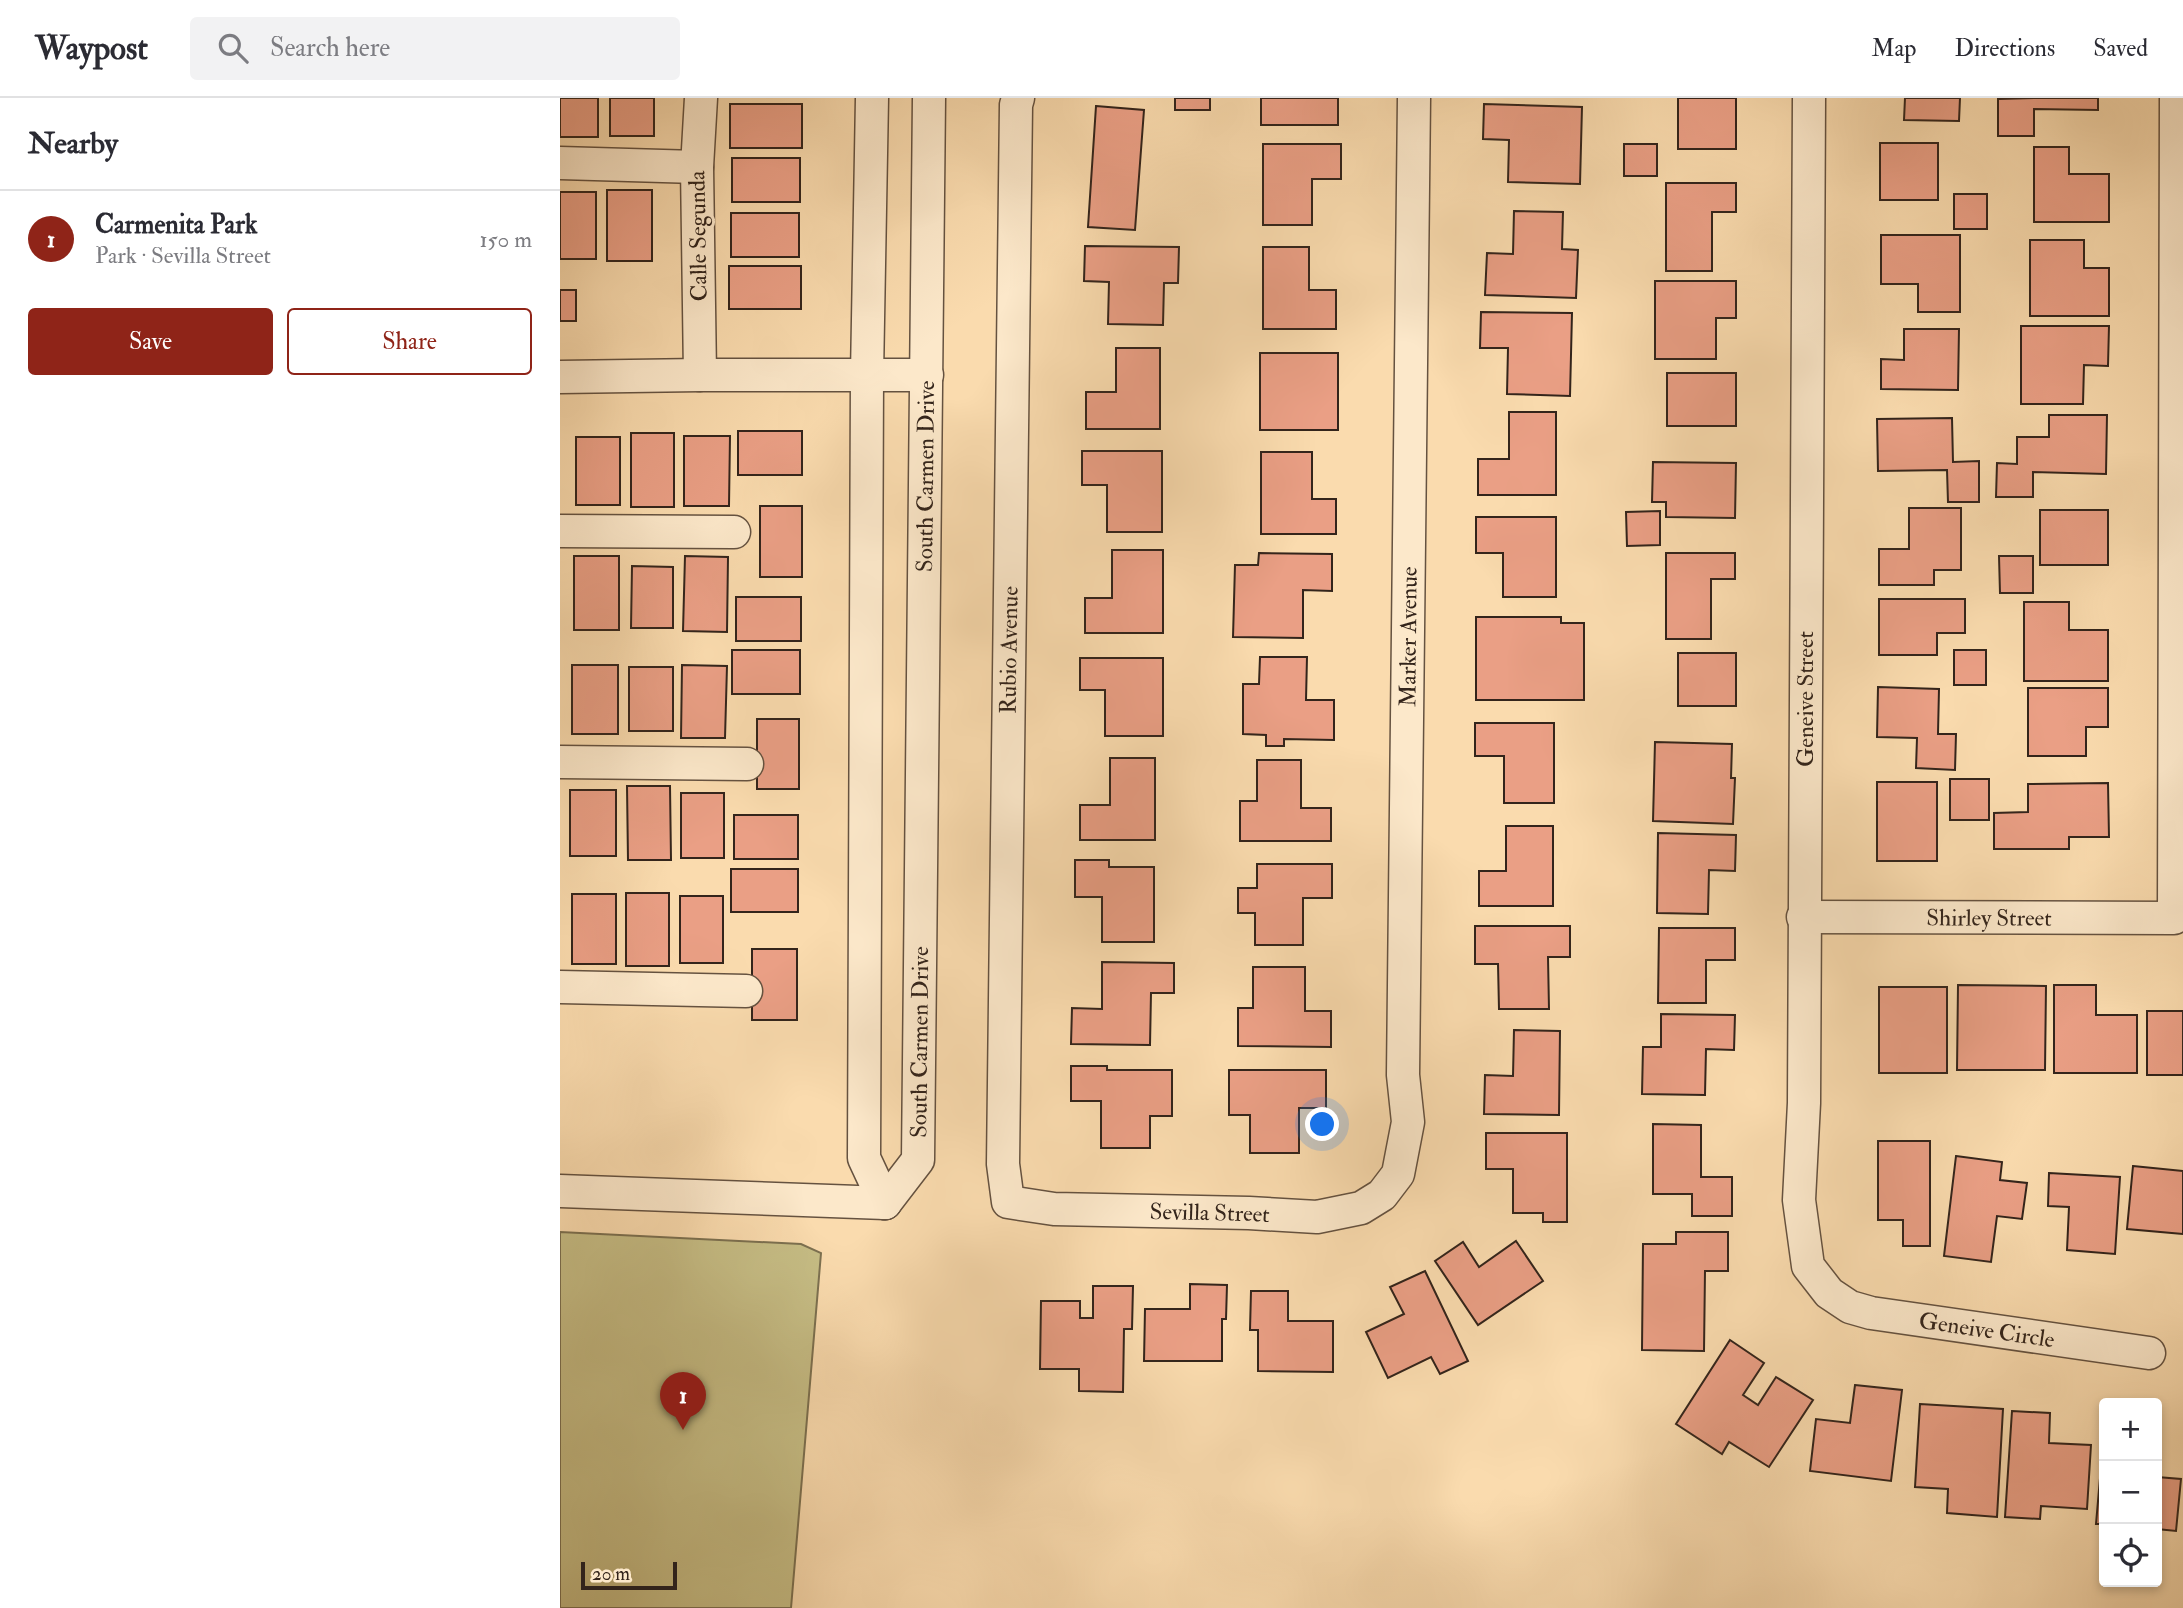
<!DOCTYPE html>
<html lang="en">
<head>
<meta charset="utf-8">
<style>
	body { margin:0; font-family:"IM FELL Double Pica",serif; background:#f2f2f3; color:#2b2b33 }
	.controls { position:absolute; right:21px; bottom:21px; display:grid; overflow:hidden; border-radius:7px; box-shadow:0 4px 10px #0003 }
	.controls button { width:63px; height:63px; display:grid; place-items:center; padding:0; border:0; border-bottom:2px solid #e1e1e2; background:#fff; color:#2b2b33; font:35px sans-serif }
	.scale { position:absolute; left:21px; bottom:18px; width:96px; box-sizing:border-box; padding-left:7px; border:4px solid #33241b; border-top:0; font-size:19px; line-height:24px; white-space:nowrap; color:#33241b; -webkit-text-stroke:5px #fce8ca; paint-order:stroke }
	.you { position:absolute; left:763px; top:1027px; width:24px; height:24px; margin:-18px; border:5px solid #fff; border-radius:50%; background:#1a73e8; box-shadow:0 0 0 10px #1a73e833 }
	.badge { display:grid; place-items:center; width:46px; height:46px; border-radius:50%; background:#8f2418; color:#fff; font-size:23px; font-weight:700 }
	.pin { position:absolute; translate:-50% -58px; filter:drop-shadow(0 2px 4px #0008) }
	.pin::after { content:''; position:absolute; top:37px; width:24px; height:21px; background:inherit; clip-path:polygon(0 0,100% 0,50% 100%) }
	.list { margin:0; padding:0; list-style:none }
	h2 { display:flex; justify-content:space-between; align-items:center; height:91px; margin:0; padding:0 28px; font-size:30px }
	h2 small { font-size:23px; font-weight:400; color:#7c7c81 }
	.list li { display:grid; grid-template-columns:46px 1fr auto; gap:21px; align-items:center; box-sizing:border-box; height:98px; padding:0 28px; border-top:2px solid #e1e1e2 }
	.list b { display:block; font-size:26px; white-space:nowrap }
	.list p { margin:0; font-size:23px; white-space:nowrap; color:#7c7c81 }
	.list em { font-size:23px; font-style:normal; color:#7c7c81 }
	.actions { display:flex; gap:14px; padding:21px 28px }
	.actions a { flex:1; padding:16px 0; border:2px solid #8f2418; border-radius:7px; text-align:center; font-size:24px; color:#8f2418 }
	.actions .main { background:#8f2418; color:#fff }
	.icon { flex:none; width:38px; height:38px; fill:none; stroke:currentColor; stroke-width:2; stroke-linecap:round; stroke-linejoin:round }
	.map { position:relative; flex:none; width:1623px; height:1510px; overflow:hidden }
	header { display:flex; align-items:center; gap:42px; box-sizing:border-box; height:98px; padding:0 35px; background:#fff; border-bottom:2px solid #e1e1e2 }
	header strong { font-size:33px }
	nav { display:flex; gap:38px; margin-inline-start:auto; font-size:24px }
	.search { width:490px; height:63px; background:#f2f2f3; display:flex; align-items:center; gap:18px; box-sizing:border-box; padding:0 24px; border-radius:7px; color:#7c7c81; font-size:26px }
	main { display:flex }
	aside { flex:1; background:#fff }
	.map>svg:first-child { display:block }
	.green { fill:#c6bd85; stroke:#7c7050; stroke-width:2 }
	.building { fill:#ea9f85; stroke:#33241b; stroke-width:2 }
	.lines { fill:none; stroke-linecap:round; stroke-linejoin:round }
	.minor-casing { stroke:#655240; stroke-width:35 }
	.minor { stroke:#fce8ca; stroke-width:32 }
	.labels { text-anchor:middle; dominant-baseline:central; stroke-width:6; stroke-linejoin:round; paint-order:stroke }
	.street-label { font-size:23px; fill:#33241b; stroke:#fce8ca }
</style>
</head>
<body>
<header>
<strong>Waypost</strong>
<div class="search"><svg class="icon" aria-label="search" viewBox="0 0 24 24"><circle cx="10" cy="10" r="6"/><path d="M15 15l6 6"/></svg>Search here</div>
<nav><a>Map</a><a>Directions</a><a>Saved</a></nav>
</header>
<main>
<aside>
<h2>Nearby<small></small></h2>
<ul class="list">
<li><span class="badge">1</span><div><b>Carmenita Park</b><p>Park · Sevilla Street</p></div><em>150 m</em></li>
</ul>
<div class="actions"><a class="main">Save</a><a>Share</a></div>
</aside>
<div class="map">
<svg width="1623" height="1510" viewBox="0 0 1623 1510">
	<rect width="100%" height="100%" fill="#fadbae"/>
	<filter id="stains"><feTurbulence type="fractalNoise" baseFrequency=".00286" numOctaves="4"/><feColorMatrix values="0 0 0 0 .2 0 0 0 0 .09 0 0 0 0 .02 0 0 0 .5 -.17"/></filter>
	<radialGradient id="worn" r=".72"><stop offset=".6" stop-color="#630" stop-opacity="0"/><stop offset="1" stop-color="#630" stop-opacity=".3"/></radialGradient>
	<polygon class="green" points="0,1134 241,1146 261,1155 231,1510 0,1510"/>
	<g class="building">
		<rect x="0" y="0" width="38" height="39"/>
		<rect x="50" y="0" width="44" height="38"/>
		<rect x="615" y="0" width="35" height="12"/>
		<rect x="701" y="0" width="77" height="27"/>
		<rect x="1118" y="0" width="58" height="51"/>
		<polygon points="1345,0 1400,0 1399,23 1344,22"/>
		<polygon points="1474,0 1538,0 1538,12 1474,11 1474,38 1438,38 1438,1"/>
		<rect x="170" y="6" width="72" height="44"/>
		<polygon points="924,6 1022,9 1020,86 948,84 949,42 923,41"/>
		<polygon points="536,8 584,12 575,132 528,129"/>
		<rect x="1320" y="45" width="58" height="57"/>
		<polygon points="703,46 781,46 781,81 752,81 752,127 703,127"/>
		<rect x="1064" y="46" width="33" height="32"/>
		<polygon points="1474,49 1509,49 1509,76 1549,76 1549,124 1474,124"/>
		<rect x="172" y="60" width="68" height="44"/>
		<polygon points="1106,85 1176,85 1176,114 1152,114 1152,173 1106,173"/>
		<rect x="47" y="92" width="45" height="71"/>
		<rect x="0" y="94" width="36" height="67"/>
		<rect x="1394" y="96" width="33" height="35"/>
		<polygon points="954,113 1003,114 1002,151 1018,152 1016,200 925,197 927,155 953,156"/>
		<rect x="171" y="115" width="68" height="44"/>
		<polygon points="1321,137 1400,137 1400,214 1358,214 1358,186 1321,186"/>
		<polygon points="1470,142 1524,142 1524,170 1549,170 1549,218 1470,218"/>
		<polygon points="525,148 619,149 618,185 604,185 603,227 548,226 549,184 524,183"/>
		<polygon points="703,149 749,149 749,192 776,192 776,231 703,231"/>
		<rect x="169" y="168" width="72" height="43"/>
		<polygon points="1095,183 1176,183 1176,220 1156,220 1156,261 1095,261"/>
		<rect x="0" y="192" width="16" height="31"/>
		<polygon points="921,214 1012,215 1010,298 947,296 948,250 920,250"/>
		<polygon points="1461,228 1549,228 1548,268 1524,267 1523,306 1461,306"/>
		<polygon points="1344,231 1399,231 1398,292 1321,291 1321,261 1344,262"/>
		<polygon points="556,250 600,250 600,331 526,331 526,294 556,294"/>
		<rect x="700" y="255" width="78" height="77"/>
		<rect x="1107" y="275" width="69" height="53"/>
		<polygon points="949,314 996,314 996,397 918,397 918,361 949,361"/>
		<polygon points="1489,317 1547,317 1546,376 1473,374 1473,399 1436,399 1437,365 1457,366 1457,339 1489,339"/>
		<polygon points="1392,320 1393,364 1419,363 1419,404 1388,404 1387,372 1318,373 1317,321"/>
		<rect x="178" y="333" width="64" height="44"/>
		<rect x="71" y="335" width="43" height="74"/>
		<polygon points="124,338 170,338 169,408 124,408"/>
		<rect x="16" y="339" width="44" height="68"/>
		<polygon points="522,353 602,353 602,434 547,434 547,387 522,387"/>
		<polygon points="701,354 752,354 752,401 776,401 776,436 701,436"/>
		<polygon points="1093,364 1176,365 1175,420 1106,419 1106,404 1092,404"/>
		<rect x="200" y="408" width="42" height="71"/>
		<polygon points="1349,410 1401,410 1401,472 1374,472 1374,487 1319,487 1319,451 1349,451"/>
		<rect x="1480" y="412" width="68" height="55"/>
		<polygon points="1100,413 1100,447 1067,448 1066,414"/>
		<polygon points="916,419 996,419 996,499 943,499 943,455 916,455"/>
		<polygon points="552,452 603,452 603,535 525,535 525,500 552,500"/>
		<polygon points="699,455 772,456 772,493 743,492 743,540 673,539 675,467 698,467"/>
		<polygon points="1106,455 1175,455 1175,481 1151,481 1151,541 1106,541"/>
		<rect x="14" y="458" width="45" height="74"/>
		<polygon points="125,458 168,459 167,534 123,533"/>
		<polygon points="1439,458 1473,458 1473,495 1440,495"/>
		<polygon points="72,468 113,469 113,530 71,530"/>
		<rect x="176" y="499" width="65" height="44"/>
		<polygon points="1319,501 1405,501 1405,535 1377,535 1377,557 1319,557"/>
		<polygon points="1464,504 1509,504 1509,532 1548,532 1548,583 1464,583"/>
		<polygon points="916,519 1001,519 1001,525 1024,525 1024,602 916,602"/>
		<rect x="172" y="552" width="68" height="44"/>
		<rect x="1394" y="552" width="32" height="35"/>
		<rect x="1118" y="555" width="58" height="53"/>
		<polygon points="700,559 747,559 746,602 774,602 774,642 724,641 724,648 706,648 706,637 683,636 683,586 699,586"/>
		<polygon points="520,560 603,560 603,638 545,638 545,592 520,592"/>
		<rect x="12" y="567" width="46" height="69"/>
		<polygon points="122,567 167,568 165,640 121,640"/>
		<rect x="69" y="569" width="44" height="64"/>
		<polygon points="1318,589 1379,591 1378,636 1396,636 1395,672 1356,670 1357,640 1317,639"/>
		<polygon points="1468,590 1548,590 1548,629 1526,629 1526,658 1468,658"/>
		<rect x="197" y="621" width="42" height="70"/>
		<polygon points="915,625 994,625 994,705 944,705 944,658 915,658"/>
		<polygon points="1095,644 1172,646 1171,680 1175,680 1173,726 1093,723"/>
		<polygon points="550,660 595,660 595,742 520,742 520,707 550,707"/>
		<polygon points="697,662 741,662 741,710 771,710 771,743 680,743 680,703 697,703"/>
		<rect x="1390" y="681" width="39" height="41"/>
		<rect x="1317" y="684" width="60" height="79"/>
		<polygon points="1548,685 1549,739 1509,739 1509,751 1434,751 1434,715 1468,714 1468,686"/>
		<polygon points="67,688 110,688 111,762 68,762"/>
		<rect x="10" y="692" width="46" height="66"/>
		<rect x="121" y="695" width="43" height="65"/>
		<rect x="174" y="717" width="64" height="44"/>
		<polygon points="946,728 993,728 993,808 919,808 919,773 946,773"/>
		<polygon points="1098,735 1176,737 1175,773 1149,772 1148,816 1097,815"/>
		<polygon points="515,762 549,762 549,769 594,769 594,844 542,844 542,799 515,799"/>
		<polygon points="697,766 772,766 772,800 743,800 743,847 695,847 695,815 678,815 678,790 697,790"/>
		<rect x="171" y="771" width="67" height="43"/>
		<rect x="66" y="795" width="43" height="73"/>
		<rect x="12" y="796" width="44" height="70"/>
		<rect x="120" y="798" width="43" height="67"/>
		<polygon points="915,828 1010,828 1010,859 988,859 989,911 939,911 938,866 915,866"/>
		<polygon points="1099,830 1175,830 1175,862 1146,862 1146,905 1098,905"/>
		<rect x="192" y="851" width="45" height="71"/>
		<polygon points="542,864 614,865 614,895 591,895 590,947 511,946 512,910 542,911"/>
		<polygon points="693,869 745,869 745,913 771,913 771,949 678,948 678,910 693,910"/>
		<polygon points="1398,887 1486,888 1485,972 1397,972"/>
		<polygon points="1494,887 1536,887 1536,917 1577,917 1577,975 1494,975"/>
		<rect x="1319" y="889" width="68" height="86"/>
		<rect x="1587" y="913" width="36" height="64"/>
		<polygon points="1101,916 1175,917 1174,952 1146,951 1145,997 1082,996 1083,949 1101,949"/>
		<polygon points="954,932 1000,933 999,1017 924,1016 925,977 953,978"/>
		<polygon points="511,968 547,968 547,972 612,972 612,1018 590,1018 590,1050 541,1050 541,1003 511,1003"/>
		<polygon points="669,972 766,972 766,1010 739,1010 739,1055 690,1055 690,1017 669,1017"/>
		<polygon points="1093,1026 1141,1027 1141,1079 1172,1079 1172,1118 1132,1118 1132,1096 1093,1096"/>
		<polygon points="926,1035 1007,1035 1007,1124 983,1124 983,1115 953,1115 953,1071 926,1071"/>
		<polygon points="1318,1043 1370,1043 1370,1148 1343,1148 1343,1122 1318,1122"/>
		<polygon points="1396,1058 1442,1064 1440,1082 1467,1085 1462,1121 1437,1118 1431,1164 1384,1158"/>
		<polygon points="1573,1068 1623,1073 1623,1136 1567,1131"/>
		<polygon points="1489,1075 1560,1079 1555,1156 1507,1152 1509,1109 1488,1108"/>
		<polygon points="1116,1134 1168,1134 1168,1173 1145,1173 1144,1253 1082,1252 1083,1146 1116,1146"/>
		<polygon points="956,1143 983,1183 918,1227 875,1163 903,1144 919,1169"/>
		<polygon points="865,1173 908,1263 880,1276 871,1259 828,1280 806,1234 844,1216 830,1189"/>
		<polygon points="630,1186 667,1187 666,1221 662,1221 662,1263 584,1263 585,1211 630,1211"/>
		<polygon points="533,1188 573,1188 572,1231 564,1231 563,1294 519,1293 519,1271 480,1271 481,1203 520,1203 520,1220 533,1220"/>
		<polygon points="691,1193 728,1193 728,1223 773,1223 773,1274 698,1273 698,1232 690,1232"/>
		<polygon points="1170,1242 1204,1265 1183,1297 1198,1307 1216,1279 1253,1302 1209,1369 1169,1344 1162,1356 1116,1326"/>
		<polygon points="1295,1287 1342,1292 1331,1383 1250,1373 1256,1321 1290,1325"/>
		<polygon points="1360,1306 1443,1311 1437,1419 1387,1415 1388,1391 1355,1389"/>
		<polygon points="1452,1313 1490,1315 1489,1345 1531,1347 1527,1411 1481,1408 1480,1421 1445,1419"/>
		<polygon points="1543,1346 1544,1346 1544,1426 1536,1426"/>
		<polygon points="1597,1379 1621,1381 1616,1433 1597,1431"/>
	</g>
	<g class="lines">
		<g class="minor-casing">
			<g id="minor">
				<polyline points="312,0 307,277 304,1060 325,1105"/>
				<path id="s1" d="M458,0L456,7L443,1066L448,1104L494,1111L689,1115L757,1119L801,1110L822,1097L838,1076L848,1024L843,977L854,0"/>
				<path id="s2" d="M1249,0L1244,1005L1239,1102L1248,1168L1269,1195L1290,1209L1311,1215L1589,1255"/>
				<polyline points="0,65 137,69"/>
				<polyline points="140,277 137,69 141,0"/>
				<polyline points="0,279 140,277 367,277"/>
				<polyline points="0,433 174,434"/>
				<polyline points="0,664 187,666"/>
				<path id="s3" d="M1243,819L1614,820L1616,0"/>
				<polyline points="0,889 186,893"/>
				<polyline points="0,1093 325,1105"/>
				<path id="s4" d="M325,1105L358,1062L369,0"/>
			</g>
		</g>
		<use href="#minor" class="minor"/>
	</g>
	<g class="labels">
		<g class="street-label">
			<text transform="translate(138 138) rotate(-91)">Calle Segunda</text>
			<text stroke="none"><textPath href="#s4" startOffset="738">South Carmen Drive</textPath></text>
			<text stroke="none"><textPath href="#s1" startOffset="2049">Marker Avenue</textPath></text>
			<text transform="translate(449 552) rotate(-89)">Rubio Avenue</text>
			<text transform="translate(1245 601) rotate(-90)">Geneive Street</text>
			<text stroke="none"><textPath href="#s3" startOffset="186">Shirley Street</textPath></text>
			<text stroke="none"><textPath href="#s4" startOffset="172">South Carmen Drive</textPath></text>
			<text stroke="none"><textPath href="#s1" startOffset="1307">Sevilla Street</textPath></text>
			<text stroke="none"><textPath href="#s2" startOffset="1367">Geneive Circle</textPath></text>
		</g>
	</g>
	<rect width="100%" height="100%" filter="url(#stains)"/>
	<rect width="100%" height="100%" fill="url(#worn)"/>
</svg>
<div class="controls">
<button>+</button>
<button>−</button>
<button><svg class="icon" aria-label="locate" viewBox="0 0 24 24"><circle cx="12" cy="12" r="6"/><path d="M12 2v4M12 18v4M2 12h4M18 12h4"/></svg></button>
</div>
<div class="scale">20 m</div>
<div class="you"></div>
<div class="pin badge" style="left:123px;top:1332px">1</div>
</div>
</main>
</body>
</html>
